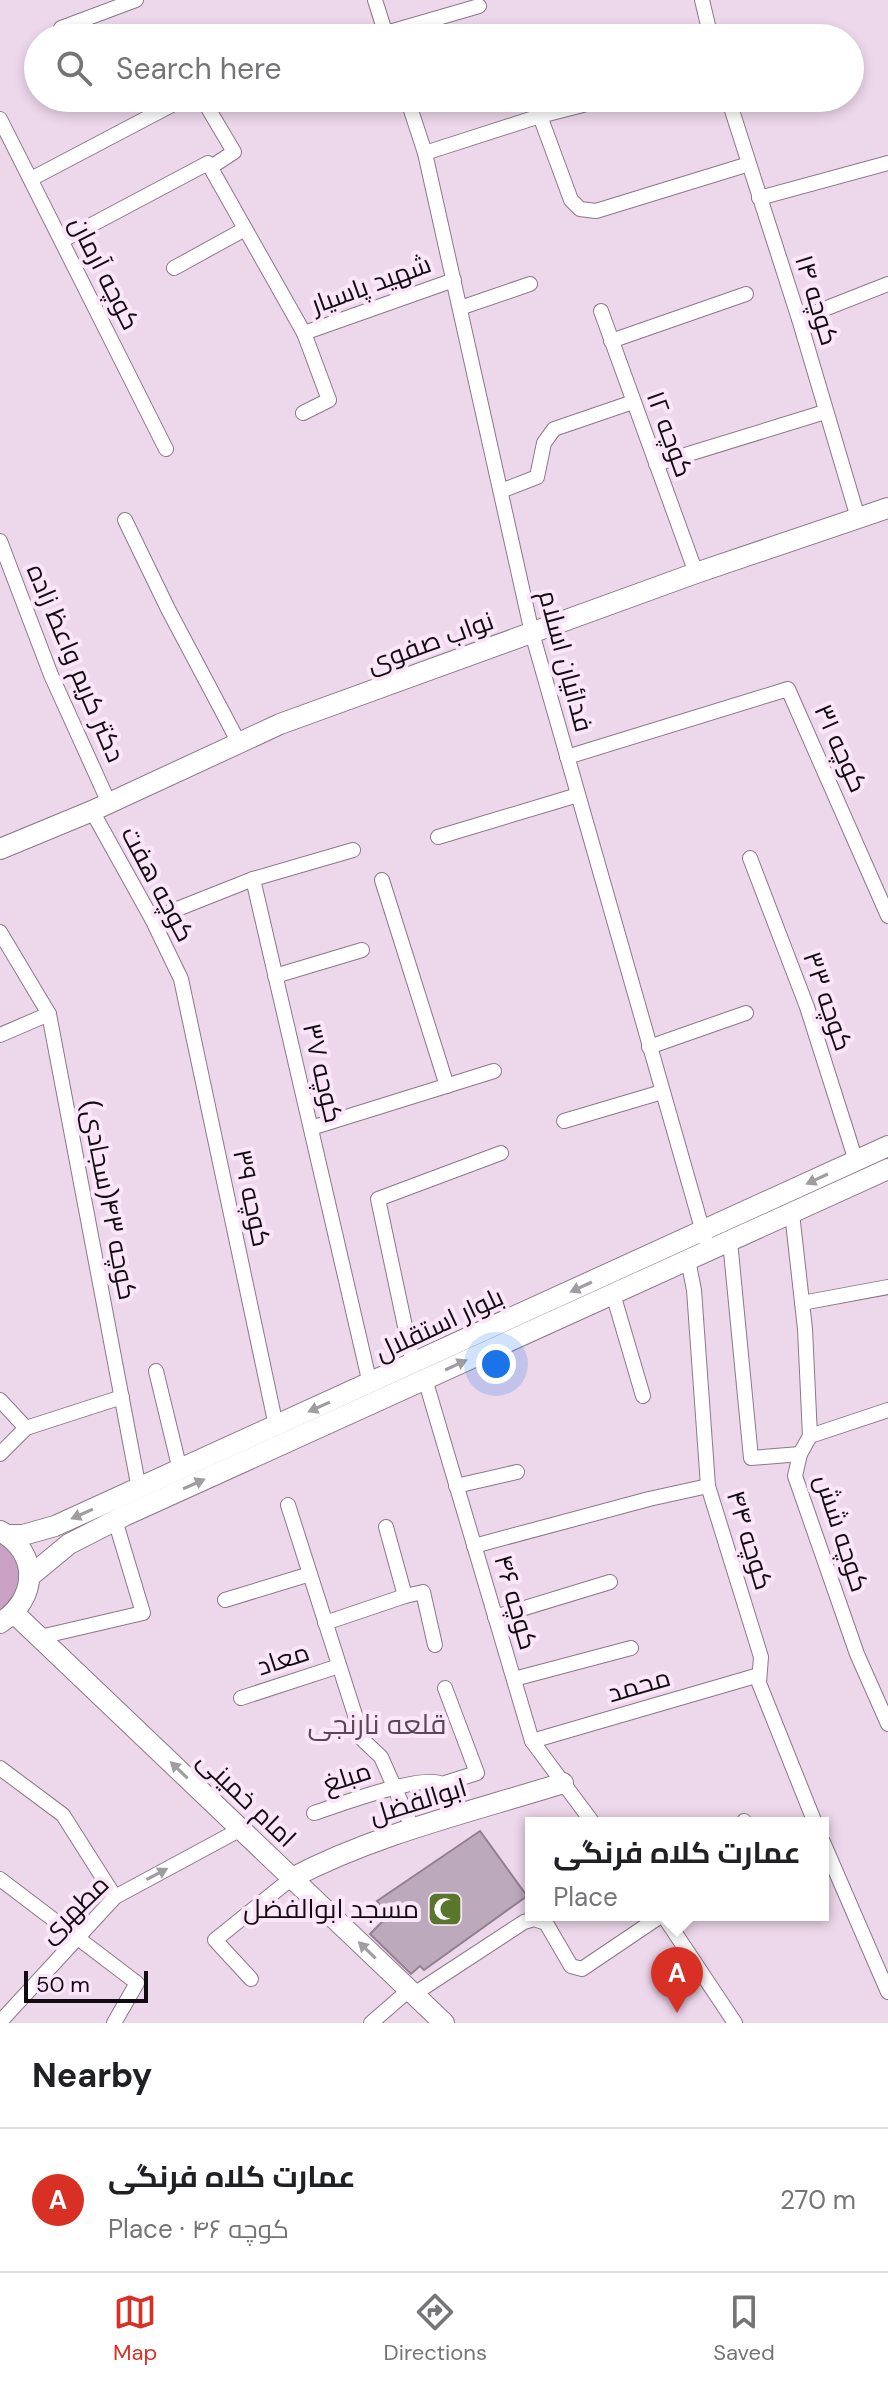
<!DOCTYPE html>
<html lang="en">
<head>
<meta charset="utf-8">
<style>
	body { margin:0; font-family:"DM Sans",Cairo,sans-serif; background:#f2f2f2; color:#202124 }
	.scale { position:absolute; left:24px; bottom:20px; width:124px; box-sizing:border-box; padding-left:8px; border:4px solid #120b12; border-top:0; font-size:22px; line-height:28px; white-space:nowrap; color:#120b12; -webkit-text-stroke:6px #fae6f8; paint-order:stroke }
	.you { position:absolute; left:496px; top:1364px; width:28px; height:28px; margin:-20px; border:6px solid #fff; border-radius:50%; background:#1a73e8; box-shadow:0 0 0 12px #1a73e833 }
	.badge { display:grid; place-items:center; width:52px; height:52px; border-radius:50%; background:#d93025; color:#fff; font-size:26px; font-weight:700 }
	.pin { position:absolute; translate:-50% -66px; filter:drop-shadow(0 2px 4px #0008) }
	.pin::after { content:''; position:absolute; top:42px; width:28px; height:24px; background:inherit; clip-path:polygon(0 0,100% 0,50% 100%) }
	.popup { position:absolute; left:525px; top:1817px; width:304px; height:104px; box-sizing:border-box; display:grid; place-content:center; border-radius:0px; background:#fff; filter:drop-shadow(0 2px 6px #0005); font-size:26px; white-space:nowrap; color:#757577 }
	.popup b { font-size:30px; color:#202124 }
	.popup::after { content:''; position:absolute; left:50%; top:100%; margin-left:-16px; border:16px solid transparent; border-top-color:#fff }
	.list { margin:0; padding:0; list-style:none }
	h2 { display:flex; justify-content:space-between; align-items:center; height:104px; margin:0; padding:0 32px; font-size:34px }
	h2 small { font-size:26px; font-weight:400; color:#757577 }
	.list li { display:grid; grid-template-columns:52px 1fr auto; gap:24px; align-items:center; box-sizing:border-box; height:144px; padding:0 32px; border-top:2px solid #e0e0e0 }
	.list b { display:block; font-size:30px; white-space:nowrap }
	.list p { margin:0; font-size:26px; white-space:nowrap; color:#757577 }
	.list em { font-size:26px; font-style:normal; color:#757577 }
	.icon { flex:none; width:44px; height:44px; fill:none; stroke:currentColor; stroke-width:2; stroke-linecap:round; stroke-linejoin:round }
	.map { position:relative; flex:none; width:888px; height:2023px; overflow:hidden }
	.search { position:absolute; background:#fff; box-shadow:0 4px 12px #0003; left:24px; right:24px; top:24px; height:88px; display:flex; align-items:center; gap:20px; box-sizing:border-box; padding:0 28px; border-radius:44px; color:#757577; font-size:30px }
	.sheet { height:248px; background:#fff }
	nav { display:flex; justify-content:space-around; align-items:center; box-sizing:border-box; height:112px; border-top:2px solid #e0e0e0; background:#fff; font-size:22px; color:#757577 }
	nav a { display:grid; justify-items:center; gap:4px }
	nav .on { color:#d93025 }
	.map>svg:first-child { display:block }
	.green { fill:#c9a2c5 }
	.building { fill:#bca9bb; stroke:#927f90; stroke-width:2 }
	.lines { fill:none; stroke-linecap:round; stroke-linejoin:round }
	.street-casing { stroke:#8b7889; stroke-width:16 }
	.secondary-casing { stroke:#8b7889; stroke-width:22 }
	.street { stroke:#fff; stroke-width:14 }
	.secondary { stroke:#fff; stroke-width:20 }
	.oneway { fill:#a09da0 }
	.labels { text-anchor:middle; dominant-baseline:central; stroke-width:8; stroke-linejoin:round; paint-order:stroke }
	.street-label { font-size:26px; fill:#120b12; stroke:#fae6f8 }
	.poi-label { font-size:26px; fill:#120b12; stroke:#fae6f8; text-anchor:end }
	.neighbourhood-label { font-size:28px; fill:#584756; stroke:#fae6f8 }
</style>
</head>
<body>
<div class="map">
<svg width="888" height="2023" viewBox="0 0 888 2023">
	<rect width="100%" height="100%" fill="#edd8eb"/>
	<path class="green" d="M0,1542C25,1564 27,1590 0,1612Z"/>
	<polygon class="building" points="480,1831 527,1896 424,1970 420,1966 411,1974 370,1934 387,1917 377,1901"/>
	<g class="lines">
		<g class="street-casing">
			<g id="street">
				<polyline points="375,0 387,38"/>
				<polyline points="702,0 711,38"/>
				<polyline points="61,28 136,0"/>
				<polyline points="386,33 479,6"/>
				<polyline points="202,98 234,152 211,167"/>
				<polyline points="407,98 425,153 532,633 705,1239"/>
				<polyline points="728,98 799,319 858,518"/>
				<polyline points="540,116 571,200 580,209 596,211 749,164"/>
				<polyline points="0,119 166,449"/>
				<polyline points="425,153 540,116 610,98"/>
				<polyline points="31,179 185,98"/>
				<polyline points="759,198 888,163"/>
				<polyline points="63,240 208,163 304,333 329,400 303,413"/>
				<polyline points="174,268 245,229"/>
				<polyline points="460,308 530,284"/>
				<polyline points="601,311 696,573"/>
				<polyline points="799,319 888,284"/>
				<polyline points="304,333 454,280"/>
				<polyline points="611,341 746,294"/>
				<polyline points="656,464 825,412"/>
				<polyline points="501,491 537,477 544,443 554,429 633,402"/>
				<polyline points="125,520 168,609 239,743"/>
				<polyline points="0,541 51,675 109,803"/>
				<polyline points="567,757 788,689 888,916"/>
				<polyline points="92,811 152,919 181,979 276,1426"/>
				<polyline points="438,837 578,795"/>
				<polyline points="750,858 807,1007 856,1161"/>
				<polyline points="253,879 353,850"/>
				<polyline points="382,880 447,1086"/>
				<polyline points="152,919 253,879 370,1384"/>
				<polyline points="0,932 49,1014 139,1489"/>
				<polyline points="275,976 362,950"/>
				<polyline points="0,1035 49,1014"/>
				<polyline points="649,1047 746,1013"/>
				<polyline points="564,1121 662,1092"/>
				<polyline points="311,1128 494,1071"/>
				<polyline points="792,1213 805,1329 810,1436 800,1454 795,1476 857,1654 888,1724"/>
				<polyline points="730,1241 751,1458 800,1454"/>
				<polyline points="688,1260 694,1290 708,1486 761,1657 759,1683 815,1823"/>
				<polyline points="613,1294 643,1396"/>
				<polyline points="802,1303 888,1287"/>
				<polyline points="413,1364 378,1199 501,1153"/>
				<polyline points="156,1371 180,1470"/>
				<polyline points="425,1379 532,1741 593,1823"/>
				<polyline points="0,1400 26,1428"/>
				<polyline points="810,1436 888,1410"/>
				<polyline points="0,1454 26,1428 122,1397"/>
				<polyline points="456,1486 517,1472"/>
				<polyline points="288,1505 363,1740 381,1757 412,1827"/>
				<polyline points="474,1546 649,1499 708,1486"/>
				<polyline points="405,1596 423,1592 435,1645"/>
				<polyline points="225,1600 310,1574"/>
				<polyline points="495,1617 610,1582"/>
				<polyline points="325,1623 405,1596 386,1527"/>
				<polyline points="40,1637 143,1613 115,1520"/>
				<polyline points="514,1679 631,1648"/>
				<polyline points="241,1698 339,1666"/>
				<polyline points="532,1741 759,1675"/>
				<polyline points="0,1768 63,1815 115,1897"/>
				<path d="M314,1813C339,1805 423,1773 442,1784L477,1773L445,1688"/>
				<polyline points="744,1821 745,1823"/>
				<polyline points="823,1842 888,1992"/>
				<polyline points="0,1879 137,1983 114,2023"/>
				<polyline points="663,1915 735,2023"/>
				<polyline points="251,1979 215,1940 292,1878"/>
				<polyline points="414,1994 524,1922 534,1919 546,1923 571,1966 582,1969 662,1915"/>
				<polyline points="0,2022 115,1897 241,1829"/>
				<polyline points="371,2023 409,1990"/>
			</g>
		</g>
		<g class="secondary-casing">
			<g id="secondary">
				<polyline points="0,849 92,811 280,724 696,573 888,508"/>
				<path d="M0,1531C40,1553 38,1599 0,1623"/>
				<polyline points="8,1535 23,1535 55,1526 888,1146"/>
				<polyline points="29,1577 69,1544 124,1516 888,1169"/>
				<polyline points="14,1613 444,2023"/>
				<path d="M292,1878C378,1833 471,1812 563,1783"/>
			</g>
		</g>
		<use href="#street" class="street"/>
		<use href="#secondary" class="secondary"/>
	</g>
	<defs><path id="oneway-solid" d="M-6-.8H1V-3.2L6.5 0L1 3.2V.8H-6Z" transform="scale(2)"/></defs>
	<g class="oneway">
		<use href="#oneway-solid" transform="translate(817 1179) rotate(155)"/>
		<use href="#oneway-solid" transform="translate(581 1287) rotate(155)"/>
		<use href="#oneway-solid" transform="translate(456 1365) rotate(-25)"/>
		<use href="#oneway-solid" transform="translate(319 1407) rotate(156)"/>
		<use href="#oneway-solid" transform="translate(194 1484) rotate(-24)"/>
		<use href="#oneway-solid" transform="translate(82 1514) rotate(156)"/>
		<use href="#oneway-solid" transform="translate(179 1770) rotate(-136)"/>
		<use href="#oneway-solid" transform="translate(157 1874) rotate(-28)"/>
		<use href="#oneway-solid" transform="translate(367 1950) rotate(-136)"/>
	</g>
	<defs>
		<g id="mosque-square" transform="scale(1.8)"><rect x="-9" y="-9" width="18" height="18" rx="4" fill="#59772c" stroke="#fae6f8"/><path d="M3.5-4.9A6 6 0 1 0 3.5 4.9A5 5 0 1 1 3.5-4.9Z" fill="#fff"/></g>
	</defs>
	<g fill-rule="evenodd">
		<use href="#mosque-square" x="445" y="1909"/>
	</g>
	<g class="labels">
		<g class="street-label">
			<text transform="translate(105 273) rotate(63)">کوچه آرمان</text>
			<text transform="translate(371 284) rotate(-20)">شهید پاسیار</text>
			<text transform="translate(817 300) rotate(73)">کوچه ۱۴</text>
			<text transform="translate(670 434) rotate(70)">کوچه ۱۲</text>
			<text transform="translate(430 642) rotate(-20)">نواب صفوی</text>
			<text transform="translate(566 661) rotate(75)">فدائیان اسلام</text>
			<text transform="translate(76 663) rotate(67)">دکتر کریم واعظ زاده</text>
			<text transform="translate(841 748) rotate(66)">کوچه ۳۱</text>
			<text transform="translate(158 884) rotate(62)">کوچه هفت</text>
			<text transform="translate(828 1001) rotate(71)">کوچه ۳۳</text>
			<text transform="translate(323 1073) rotate(77)">کوچه ۳۷</text>
			<text transform="translate(252 1198) rotate(78)">کوچه ۳۹</text>
			<text transform="translate(109 1200) rotate(79)">کوچه ۴۳(سجادی)</text>
			<text transform="translate(439 1324) rotate(-25)">بلوار استقلال</text>
			<text transform="translate(842 1533) rotate(72)">کوچه شش</text>
			<text transform="translate(750 1540) rotate(73)">کوچه ۴۴</text>
			<text transform="translate(516 1602) rotate(74)">کوچه ۴۶</text>
			<text transform="translate(283 1659) rotate(-18)">معاد</text>
			<text transform="translate(639 1685) rotate(-16)">محمد</text>
			<text transform="translate(347 1777) rotate(-18)">مبلغ</text>
			<text transform="translate(247 1799) rotate(44)">امام خمینی</text>
			<text transform="translate(418 1801) rotate(-17)">ابوالفضل</text>
			<text transform="translate(74 1909) rotate(-44)">مطهری</text>
		</g>
		<g class="poi-label">
			<text x="419" y="1909">مسجد ابوالفضل</text>
		</g>
		<g class="neighbourhood-label">
			<text x="377" y="1724">قلعه نارنجی</text>
		</g>
	</g>
</svg>
<div class="scale">50 m</div>
<div class="you"></div>
<div class="pin badge" style="left:677px;top:2013px">A</div>
<div class="popup"><b>عمارت کلاه فرنگی</b>Place</div>
<div class="search"><svg class="icon" aria-label="search" viewBox="0 0 24 24"><circle cx="10" cy="10" r="6"/><path d="M15 15l6 6"/></svg>Search here</div>
</div>
<section class="sheet">
<h2>Nearby<small></small></h2>
<ul class="list">
<li><span class="badge">A</span><div><b>عمارت کلاه فرنگی</b><p>Place · کوچه ۴۶</p></div><em>270 m</em></li>
</ul>
</section>
<nav>
<a class="on"><svg class="icon" aria-label="map" viewBox="0 0 24 24"><path d="M3 6l6-2 6 2 6-2v14l-6 2-6-2-6 2zM9 4v14M15 6v14"/></svg>Map</a>
<a><svg class="icon" aria-label="directions" viewBox="0 0 24 24"><path d="M12 3l9 9-9 9-9-9zM9 14v-3h6M13 9l2 2-2 2"/></svg>Directions</a>
<a><svg class="icon" aria-label="saved" viewBox="0 0 24 24"><path d="M7 4h10v16l-5-4-5 4z"/></svg>Saved</a>
</nav>
</body>
</html>
